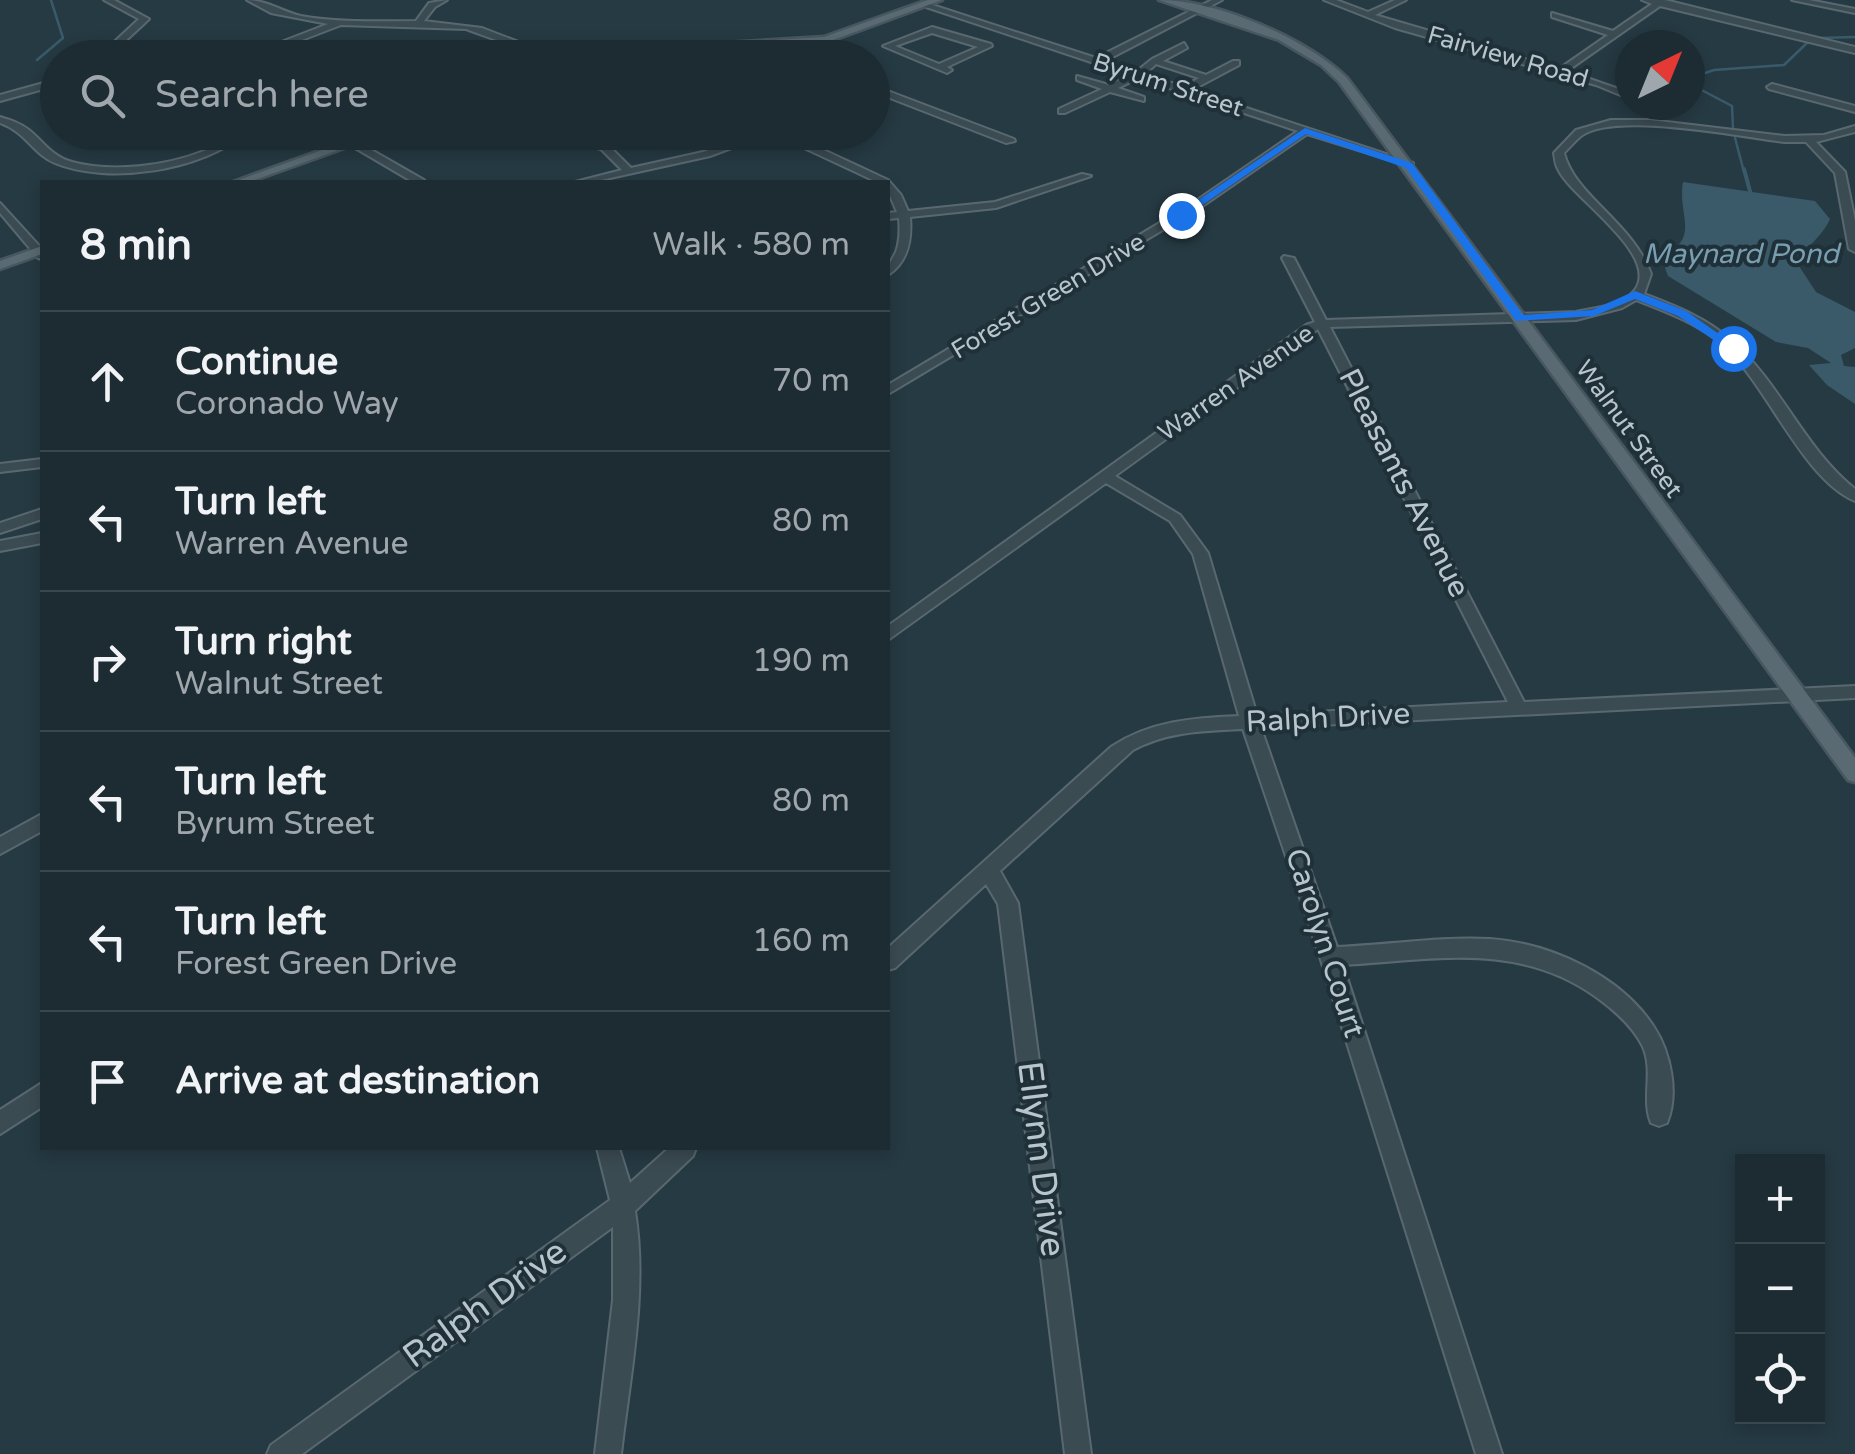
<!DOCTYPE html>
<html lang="en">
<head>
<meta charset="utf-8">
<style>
	body { margin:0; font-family:"Varela Round",sans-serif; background:#25343a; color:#f1f3f6 }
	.controls { position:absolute; right:30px; bottom:30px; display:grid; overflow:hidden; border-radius:0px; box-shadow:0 5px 15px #0003 }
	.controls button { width:90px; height:90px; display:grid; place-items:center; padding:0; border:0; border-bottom:2px solid #3a484d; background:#1c2c32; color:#f1f3f6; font:50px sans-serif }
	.compass { position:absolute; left:1615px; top:30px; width:90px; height:90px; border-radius:50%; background:#1c2c32; box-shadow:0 5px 15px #0003; rotate:43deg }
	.stop { position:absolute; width:30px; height:30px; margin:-22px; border:8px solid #1a73e8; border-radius:50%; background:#fff }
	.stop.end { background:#1a73e8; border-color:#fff; box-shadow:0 2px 10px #0008 }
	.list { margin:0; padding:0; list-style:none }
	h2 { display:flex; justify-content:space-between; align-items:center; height:130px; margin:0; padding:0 40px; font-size:42px }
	h2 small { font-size:32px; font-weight:400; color:#a0a7ac }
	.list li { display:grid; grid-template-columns:65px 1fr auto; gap:30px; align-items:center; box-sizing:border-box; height:140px; padding:0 40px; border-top:2px solid #3a484d }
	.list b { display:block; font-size:38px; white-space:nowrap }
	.list p { margin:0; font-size:32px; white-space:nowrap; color:#a0a7ac }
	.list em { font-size:32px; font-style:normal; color:#a0a7ac }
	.icon { flex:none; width:55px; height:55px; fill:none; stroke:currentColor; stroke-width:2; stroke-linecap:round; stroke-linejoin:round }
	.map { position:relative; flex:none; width:1855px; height:1454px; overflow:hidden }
	.search { position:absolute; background:#1c2c32; box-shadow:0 5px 15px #0003; left:40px; top:40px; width:850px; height:110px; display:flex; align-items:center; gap:25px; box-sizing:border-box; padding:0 35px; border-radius:55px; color:#a0a7ac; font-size:38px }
	.panel { position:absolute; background:#1c2c32; box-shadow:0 5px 15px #0003; left:40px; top:180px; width:850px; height:970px; border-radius:0px }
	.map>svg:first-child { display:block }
	.water { fill:#3a5a6a }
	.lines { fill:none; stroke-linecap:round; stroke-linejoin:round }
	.stream-far1 { stroke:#3a5a6a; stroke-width:2.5 }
	.stream { stroke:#3a5a6a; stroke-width:4 }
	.minor-casing { stroke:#596870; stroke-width:4 }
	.major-casing { stroke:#48575f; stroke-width:5 }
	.minor { fill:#3b4b52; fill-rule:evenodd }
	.major { fill:#596a72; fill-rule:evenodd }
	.route { fill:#1a73e8 }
	.labels { text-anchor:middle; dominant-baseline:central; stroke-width:8; stroke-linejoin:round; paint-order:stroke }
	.far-street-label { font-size:25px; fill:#b8c5cc; stroke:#1f3038 }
	.far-water-label { font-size:28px; font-style:italic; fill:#789eaf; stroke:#1f3038 }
	.street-label { font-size:30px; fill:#b8c5cc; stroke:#1f3038 }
	.near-street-label { font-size:35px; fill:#b8c5cc; stroke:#1f3038 }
</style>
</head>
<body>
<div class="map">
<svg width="1855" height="1454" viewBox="0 0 1855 1454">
	<rect width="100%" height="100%" fill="#263a43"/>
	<path class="water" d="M1683,182L1815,201L1830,219C1822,238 1801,249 1799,266L1816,292L1855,312V348L1841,355L1844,366L1855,367V404L1827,385L1809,365L1831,363L1808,348L1776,342L1668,276L1661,257C1702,238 1677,216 1683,182Z"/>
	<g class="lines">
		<g class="stream-far1">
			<polyline points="1819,38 1855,37"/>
			<polyline points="37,60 63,38 51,0"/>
			<polyline points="1690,78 1714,70 1784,65 1808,42"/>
			<polyline points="1690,84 1732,106 1733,128"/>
			<polyline points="1735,138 1744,172"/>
		</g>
		<polyline class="stream" points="1744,169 1751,195"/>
		<g class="minor-casing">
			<g id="minor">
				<polygon points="104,0 114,0 149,19 121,45 152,46 173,58 161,58 150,52 116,50 107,58 97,58 139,19"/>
				<path d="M247,0C266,0 283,12 301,16C339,23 378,21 416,21L429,3L447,0L435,7L424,21L482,28L560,58H546L466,29L341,25L255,58L253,53L328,24L271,13Z"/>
				<path d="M1212,0H1222L1105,61L1137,71L1152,59L1184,43L1187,48L1163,61L1206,75L1233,61H1239V65L1192,90L1413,163V167L1307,134L1201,207L888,394V385L1193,203L1298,131L1139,78L1118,88L1144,97V101L1110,92L1065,113H1059V109L1102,89L1077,80V76L1109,85L1130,75L923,6V2L1096,58ZM1156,64L1199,78L1183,87L1145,74Z"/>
				<polygon points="1324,0 1336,0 1368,12 1395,0 1406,0 1375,15 1559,69 1608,35 1552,17 1552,13 1613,31 1652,4 1642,0 1665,0 1855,47 1855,53 1660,6 1567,71 1630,93 1630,99 1596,85 1395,28"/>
				<polygon points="1792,0 1809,0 1855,9 1855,13"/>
				<path d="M932,27L991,44L992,46L947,67L952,70L947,73L883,46ZM932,33L978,47L939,64L895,46Z"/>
				<polygon points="780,43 786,43 804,58 794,58 780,47"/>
				<polygon points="58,79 58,85 0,101 0,95"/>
				<polygon points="1772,84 1855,106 1855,112 1769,89 1767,87"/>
				<polygon points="872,85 1014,139 1015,141 1006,143 872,91"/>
				<path d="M0,117C10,120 20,123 29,130C44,142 51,156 72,162C112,173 166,166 204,151C218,145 230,132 246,132C204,171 107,185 55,163C33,154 26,132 0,123Z"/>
				<path d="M1611,120H1650L1785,136L1824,135L1855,126V132L1816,142L1845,172L1855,221V252L1849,249L1835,173L1806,142H1785C1741,137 1615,111 1581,136C1575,141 1569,148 1564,153C1574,195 1633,223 1651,274L1644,294C1675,306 1707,318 1732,341C1781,384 1804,448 1855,489V501C1803,479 1768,387 1725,347C1700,324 1667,312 1636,300L1622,308L1576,320L1330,327L1524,702L1855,686V698L1261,728L1337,947C1385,945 1444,936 1490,939C1551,943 1621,976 1654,1027C1671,1053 1679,1094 1667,1123L1659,1126L1651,1123C1641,1099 1654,1072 1643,1047C1633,1026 1614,1010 1596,997C1519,941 1432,960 1343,965L1502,1454H1476L1320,957L1243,729C1205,731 1168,731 1133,750L1000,871L1018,903L1091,1454H1065L998,904L986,884L895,968L888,970V948L1111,747C1150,721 1193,718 1239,716L1193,554L1170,521L1106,483L888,640V626L1306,325L1315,322L1282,258L1284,256L1294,258L1326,320L1576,312C1594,308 1623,306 1635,290C1661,254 1570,197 1558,169C1555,164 1555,158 1554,153L1576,130ZM1318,329L1508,702L1257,715L1208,553L1180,515L1115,476Z"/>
				<path d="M757,132H785L888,180L901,195L908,211L995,202L1082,174L1091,176L996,208L910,217C912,240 908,262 888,275C887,265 891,262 896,252C900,241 900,230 899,218L888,219V213L897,212L888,191V182H877L772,133L710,156L592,182H575L622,170L601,149L561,139L566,136L608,145L631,168L703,152Z"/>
				<polygon points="354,140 424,180 425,182 413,182 350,145 349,143"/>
				<polygon points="0,203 42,249 42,259 38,258 0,213"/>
				<polygon points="42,459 42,467 0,472 0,464"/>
				<polygon points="42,509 42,519 0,533 0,523"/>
				<polygon points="42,533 42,543 0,551 0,541"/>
				<polygon points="42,814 42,831 0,854 0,837"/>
				<polygon points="42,1083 42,1107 0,1134 0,1110"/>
				<path d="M597,1148H619L630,1183L669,1148H696L693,1156L635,1211C648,1291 630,1375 621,1454H595L613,1300V1227L302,1454H267L271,1445L610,1200Z"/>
			</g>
		</g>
		<g class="major-casing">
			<g id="major">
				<polygon points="928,0 942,0 825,43 603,58 660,47 824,37"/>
				<path d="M1159,0C1217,0 1305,38 1347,78L1855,758V782L1848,780L1339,82L1321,65L1279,40Z"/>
				<polygon points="372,132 389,132 249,182 233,182"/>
				<polygon points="42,246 42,254 0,269 0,261"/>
			</g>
		</g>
		<use href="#minor" class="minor"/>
		<use href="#major" class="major"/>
	</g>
	<polygon class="route" points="1305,128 1412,163 1523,315 1592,310 1635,291 1686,311 1739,348 1729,350 1678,316 1635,299 1594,316 1516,321 1406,168 1306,134 1185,217 1176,215"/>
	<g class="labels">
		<g class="far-street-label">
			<text transform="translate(1508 57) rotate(16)">Fairview Road</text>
			<text transform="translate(1168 85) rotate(18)">Byrum Street</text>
			<text transform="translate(1048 296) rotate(-31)">Forest Green Drive</text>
			<text transform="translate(1236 383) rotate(-35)">Warren Avenue</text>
			<text transform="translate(1629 429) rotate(54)">Walnut Street</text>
		</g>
		<g class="far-water-label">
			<text x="1741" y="254">Maynard Pond</text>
		</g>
		<g class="street-label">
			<text transform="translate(1404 483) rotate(63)">Pleasants Avenue</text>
			<text transform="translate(1328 718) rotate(-3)">Ralph Drive</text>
			<text transform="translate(1325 943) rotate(72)">Carolyn Court</text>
		</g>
		<g class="near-street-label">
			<text transform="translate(1041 1159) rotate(83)">Ellynn Drive</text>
			<text transform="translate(485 1304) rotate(-36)">Ralph Drive</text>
		</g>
	</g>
</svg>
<div class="controls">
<button>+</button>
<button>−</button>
<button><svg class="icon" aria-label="locate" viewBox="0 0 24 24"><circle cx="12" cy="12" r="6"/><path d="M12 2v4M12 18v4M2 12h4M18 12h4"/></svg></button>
</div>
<svg class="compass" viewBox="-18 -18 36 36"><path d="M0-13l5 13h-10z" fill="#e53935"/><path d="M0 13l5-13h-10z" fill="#a0a7ac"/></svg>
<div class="stop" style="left:1733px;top:348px"></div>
<div class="stop end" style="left:1181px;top:215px"></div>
<div class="search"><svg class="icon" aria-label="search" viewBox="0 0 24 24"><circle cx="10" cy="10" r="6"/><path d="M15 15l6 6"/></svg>Search here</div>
<section class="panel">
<h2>8 min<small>Walk · 580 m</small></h2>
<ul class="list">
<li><svg class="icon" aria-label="ahead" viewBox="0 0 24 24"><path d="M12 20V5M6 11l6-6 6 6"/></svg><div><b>Continue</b><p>Coronado Way</p></div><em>70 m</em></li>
<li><svg class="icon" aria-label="left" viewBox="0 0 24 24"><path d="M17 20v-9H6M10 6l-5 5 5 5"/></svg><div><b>Turn left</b><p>Warren Avenue</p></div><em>80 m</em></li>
<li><svg class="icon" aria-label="right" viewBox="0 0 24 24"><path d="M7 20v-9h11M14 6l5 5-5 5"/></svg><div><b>Turn right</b><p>Walnut Street</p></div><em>190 m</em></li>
<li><svg class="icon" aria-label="left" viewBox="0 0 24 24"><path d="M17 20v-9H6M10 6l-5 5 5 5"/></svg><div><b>Turn left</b><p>Byrum Street</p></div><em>80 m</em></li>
<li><svg class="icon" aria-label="left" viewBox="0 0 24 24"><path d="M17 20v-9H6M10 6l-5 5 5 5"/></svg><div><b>Turn left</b><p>Forest Green Drive</p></div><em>160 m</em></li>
<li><svg class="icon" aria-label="arrive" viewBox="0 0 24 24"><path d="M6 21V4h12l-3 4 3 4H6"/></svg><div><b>Arrive at destination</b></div></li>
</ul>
</section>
</div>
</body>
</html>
